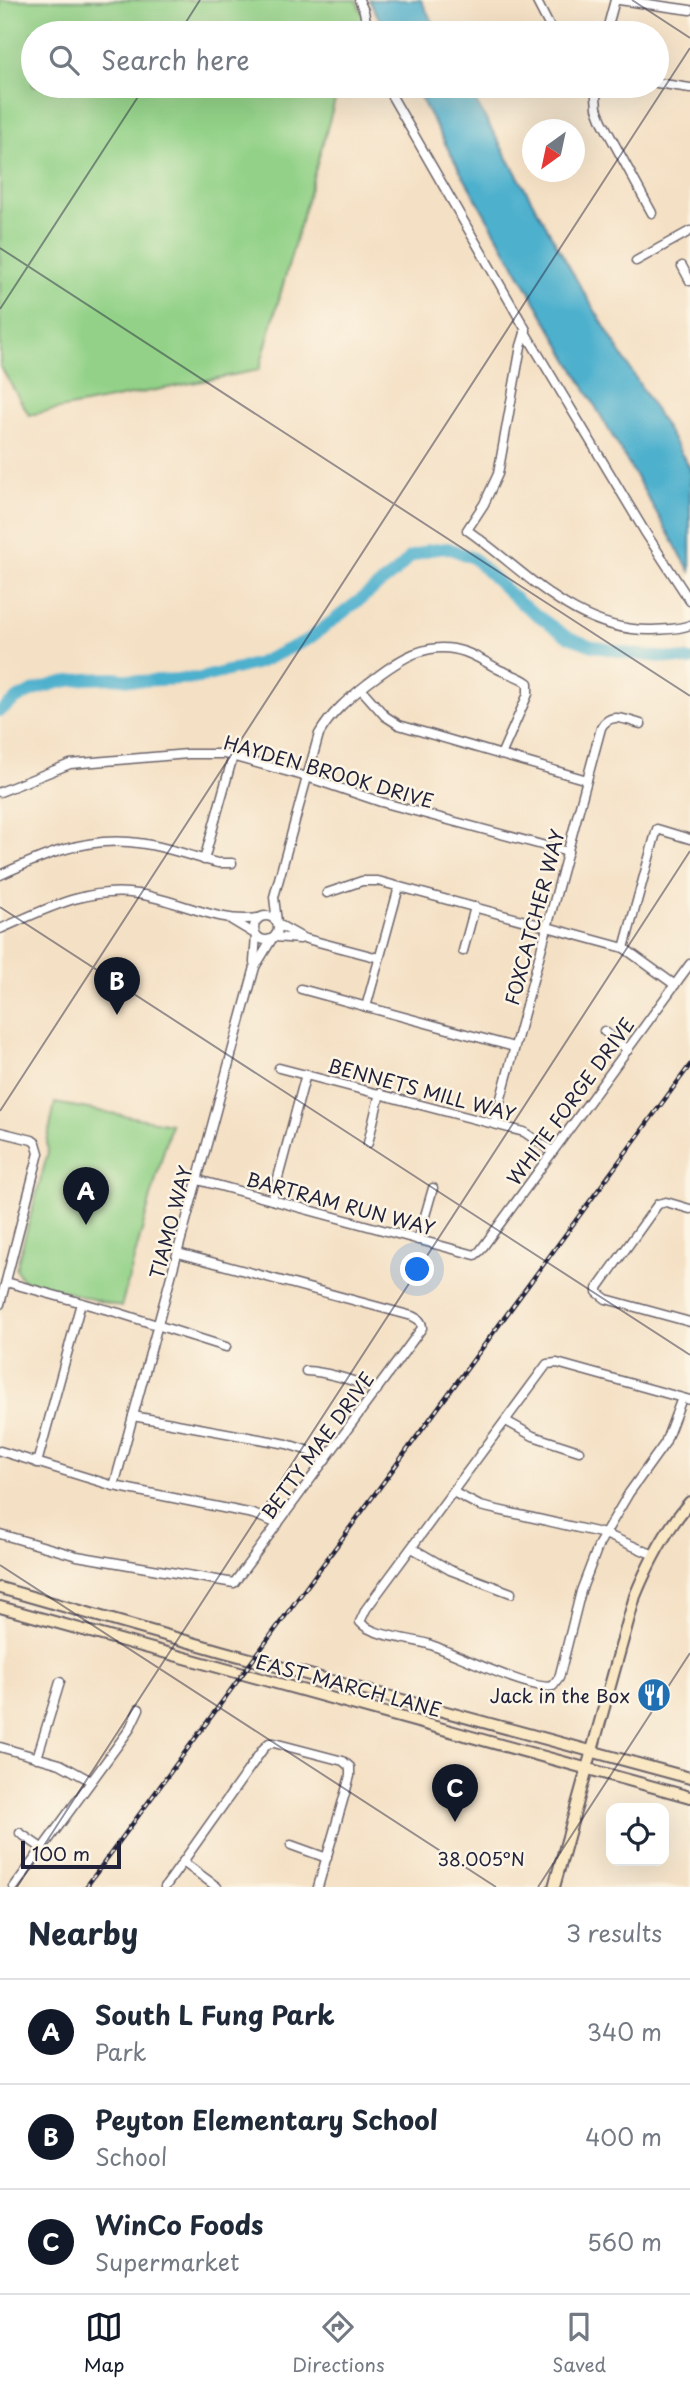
<!DOCTYPE html>
<html lang="en">
<head>
<meta charset="utf-8">
<style>
	body { margin:0; font-family:"Playpen Sans",sans-serif; background:#f2f2f3; color:#1f2937 }
	.controls { position:absolute; right:21px; bottom:21px; display:grid; overflow:hidden; border-radius:14px; box-shadow:0 7px 28px #0002 }
	.controls button { width:63px; height:63px; display:grid; place-items:center; padding:0; border:0; border-bottom:2px solid #e0e1e3; background:#fff; color:#1f2937; font:35px sans-serif }
	.compass { position:absolute; left:522px; top:119px; width:63px; height:63px; border-radius:50%; background:#fff; box-shadow:0 7px 28px #0002; rotate:213deg }
	.scale { position:absolute; left:21px; bottom:18px; width:100px; box-sizing:border-box; padding-left:7px; border:4px solid #22223b; border-top:0; font-size:19px; line-height:24px; white-space:nowrap; color:#22223b; -webkit-text-stroke:5px #fcf5e5; paint-order:stroke }
	.you { position:absolute; left:418px; top:1270px; width:24px; height:24px; margin:-18px; border:5px solid #fff; border-radius:50%; background:#1a73e8; box-shadow:0 0 0 10px #1a73e833 }
	.badge { display:grid; place-items:center; width:46px; height:46px; border-radius:50%; background:#111827; color:#fff; font-size:23px; font-weight:700 }
	.pin { position:absolute; translate:-50% -58px; filter:drop-shadow(0 2px 4px #0008) }
	.pin::after { content:''; position:absolute; top:37px; width:24px; height:21px; background:inherit; clip-path:polygon(0 0,100% 0,50% 100%) }
	.list { margin:0; padding:0; list-style:none }
	h2 { display:flex; justify-content:space-between; align-items:center; height:91px; margin:0; padding:0 28px; font-size:30px }
	h2 small { font-size:23px; font-weight:400; color:#747a83 }
	.list li { display:grid; grid-template-columns:46px 1fr auto; gap:21px; align-items:center; box-sizing:border-box; height:105px; padding:0 28px; border-top:2px solid #e0e1e3 }
	.list b { display:block; font-size:26px; white-space:nowrap }
	.list p { margin:0; font-size:23px; white-space:nowrap; color:#747a83 }
	.list em { font-size:23px; font-style:normal; color:#747a83 }
	.icon { flex:none; width:38px; height:38px; fill:none; stroke:currentColor; stroke-width:2; stroke-linecap:round; stroke-linejoin:round }
	.map { position:relative; flex:none; width:690px; height:1887px; overflow:hidden }
	.search { position:absolute; background:#fff; box-shadow:0 7px 28px #0002; left:21px; right:21px; top:21px; height:77px; display:flex; align-items:center; gap:18px; box-sizing:border-box; padding:0 24px; border-radius:38px; color:#747a83; font-size:26px }
	.sheet { height:406px; background:#fff }
	nav { display:flex; justify-content:space-around; align-items:center; box-sizing:border-box; height:98px; border-top:2px solid #e0e1e3; background:#fff; font-size:19px; color:#747a83 }
	nav a { display:grid; justify-items:center; gap:4px }
	nav .on { color:#111827 }
	.map>svg:first-child { display:block }
	.green { fill:#92d187; stroke:#5a7a61; stroke-width:2 }
	.water { fill:#4eb0cd; stroke:#386984; stroke-width:2 }
	.lines { fill:none; stroke-linecap:round; stroke-linejoin:round }
	.river { stroke:#4eb0cd; stroke-width:12 }
	.street-casing { stroke:#6c646b; stroke-width:11 }
	.secondary-casing { stroke:#6c646b; stroke-width:14 }
	.street { stroke:#fff; stroke-width:8 }
	.secondary { stroke:#fae7c3; stroke-width:10 }
	.rail-casing { stroke:#22223b; stroke-width:4.5 }
	.rail { stroke:#fcf5e5; stroke-width:2; stroke-dasharray:5; stroke-linecap:butt }
	.ticks { fill:none; stroke:#22223b; stroke-width:2; stroke-opacity:0.45 }
	.labels { text-anchor:middle; dominant-baseline:central; stroke-width:5; stroke-linejoin:round; paint-order:stroke }
	.street-label { font-size:19px; fill:#22223b; stroke:#fcf5e5 }
	.poi-label { font-size:19px; fill:#22223b; stroke:#fcf5e5; text-anchor:end }
	.ticks-label { font-size:18px; text-anchor:middle; fill:#22223b; stroke:#fcf5e5; stroke-width:5; stroke-linejoin:round; paint-order:stroke }
</style>
</head>
<body>
<div class="map">
<svg width="690" height="1887" viewBox="0 0 690 1887">
	<rect width="100%" height="100%" fill="#fcf5e5"/>
	<filter id="ink" filterUnits="userSpaceOnUse"><feTurbulence type="fractalNoise" baseFrequency=".0143" numOctaves="2"/><feDisplacementMap in="SourceGraphic" scale="14" xChannelSelector="R" yChannelSelector="G"/><feConvolveMatrix kernelMatrix="1 2 1 2 8 2 1 2 1" color-interpolation-filters="sRGB"/></filter>
	<filter id="wash" filterUnits="userSpaceOnUse"><feTurbulence type="fractalNoise" baseFrequency=".00686" numOctaves="4" result="noise"/><feDisplacementMap in="SourceGraphic" scale="28" xChannelSelector="R" yChannelSelector="G"/><feGaussianBlur stdDeviation="1.57" result="paint"/><feColorMatrix in="noise" values="0 0 0 0 0 0 0 0 0 0 0 0 0 0 0 0 0 1.4 0 .05"/><feComposite in="paint" operator="in"/></filter>
	<g filter="url(#wash)">
		<rect width="100%" height="100%" fill="#f4e0c4"/>
		<g class="green">
			<polygon points="0,0 356,0 372,33 33,33 33,86 339,86 259,370 29,415 0,366"/>
			<polygon points="55,1103 171,1124 121,1307 22,1280 16,1269 48,1152 47,1142"/>
		</g>
		<g class="water">
			<polygon points="369,0 421,0 438,33 387,33"/>
			<polygon points="414,86 467,86 579,284 690,468 690,571 459,169"/>
		</g>
		<g class="lines">
			<polyline class="river" points="0,711 18,698 37,689 62,682 85,679 114,678 139,681 200,678 259,663 309,639 396,572 410,557 429,550 448,548 473,558 519,602 566,636 592,646 632,654 690,660"/>
		</g>
	</g>
	<g filter="url(#ink)">
		<g class="lines">
			<g class="street-casing">
				<g id="street">
					<polyline points="359,0 364,11 368,33"/>
					<polyline points="536,0 553,33"/>
					<polyline points="619,0 690,10"/>
					<polyline points="606,33 615,0"/>
					<polyline points="657,83 690,88"/>
					<path d="M386,86L526,330L521,346L498,474L484,504L467,530C526,571 575,632 653,630C665,629 678,630 690,625"/>
					<polyline points="595,86 597,108 602,121 652,213"/>
					<polyline points="636,261 690,231"/>
					<polyline points="682,266 690,281"/>
					<polyline points="525,332 645,532 690,601"/>
					<polyline points="361,689 385,716 399,725 587,780"/>
					<polyline points="0,792 70,764 188,754 224,754 307,777 381,802 568,852"/>
					<polyline points="204,860 233,756"/>
					<path d="M0,875C42,856 82,838 129,842C159,844 189,856 218,863H232"/>
					<polyline points="327,893 362,881 378,881 624,948 675,985"/>
					<circle cx="266" cy="928" r="12"/>
					<polyline points="230,919 255,934"/>
					<path d="M277,922L274,897L319,734C331,713 348,699 367,684C396,662 426,638 465,652C476,656 488,663 498,669C508,674 519,676 528,683V694L501,755"/>
					<polyline points="278,924 303,938 379,958"/>
					<path d="M0,929C44,910 88,886 138,894C178,900 218,924 258,918"/>
					<polyline points="275,937 300,939"/>
					<polyline points="624,948 657,829 690,839"/>
					<polyline points="463,951 475,907"/>
					<polyline points="255,967 272,939"/>
					<polyline points="301,989 514,1047"/>
					<polyline points="366,1007 399,887"/>
					<polyline points="604,1031 628,1050"/>
					<polyline points="279,1068 524,1132 552,1151"/>
					<path d="M494,1124L601,728C610,711 626,720 641,724"/>
					<polyline points="0,1132 32,1140 36,1143 39,1153 0,1304"/>
					<polyline points="368,1143 380,1093"/>
					<polyline points="198,1180 475,1255 480,1251 690,964"/>
					<polyline points="272,1200 306,1074"/>
					<polyline points="690,1209 666,1202 658,1204 597,1289 597,1292 606,1299 690,1322"/>
					<polyline points="418,1240 433,1188"/>
					<polyline points="6,1282 119,1313 226,1347"/>
					<path d="M306,1371C330,1372 355,1381 377,1390"/>
					<path d="M682,1398L665,1443L629,1493L599,1544L581,1591L559,1678L553,1686C534,1692 454,1653 431,1645C413,1638 372,1637 360,1622L366,1609L547,1364L557,1363L690,1400"/>
					<polyline points="133,1416 287,1444 309,1451 325,1461"/>
					<polyline points="506,1421 533,1436 579,1451"/>
					<polyline points="0,1451 114,1486 253,1514 278,1524"/>
					<polyline points="37,1463 81,1303"/>
					<polyline points="114,1486 255,967 254,962 256,935"/>
					<polyline points="453,1492 480,1506 605,1534 654,1555"/>
					<path d="M0,1534L77,1556L234,1583L422,1328C422,1321 418,1319 412,1316L178,1253"/>
					<polyline points="412,1548 450,1570 511,1593"/>
					<polyline points="0,1747 60,1764 91,1781"/>
					<polyline points="37,1758 60,1682"/>
					<polyline points="20,1833 43,1849"/>
					<polyline points="291,1845 327,1858"/>
					<polyline points="183,1862 217,1887"/>
					<polyline points="14,1887 129,1730 139,1709"/>
					<polyline points="165,1887 263,1749 269,1743 274,1743 343,1761 350,1767 350,1776 318,1887"/>
				</g>
			</g>
			<g class="secondary-casing">
				<g id="secondary">
					<polyline points="0,1588 221,1651 690,1778"/>
					<polyline points="0,1607 690,1797"/>
					<path d="M554,1887L635,1596C649,1562 666,1529 690,1502"/>
				</g>
			</g>
			<use href="#street" class="street"/>
			<use href="#secondary" class="secondary"/>
			<g class="rail-casing">
				<polyline id="rail" points="86,1887 690,1065"/>
			</g>
			<use href="#rail" class="rail"/>
		</g>
	</g>
	<path class="ticks" d="M632,0L690,38M179,33L200,0M0,248L690,696M0,309L145,86M0,907L690,1355M0,1111L690,48M0,1565L496,1887M17,1887L690,851M538,1887L690,1653"/>
	<defs>
		<g id="restaurant-disc" transform="scale(1.75)"><circle r="9.5" fill="#1f6fb2" stroke="#fcf5e5"/><path d="M-5-6h1v4h1v-4h1v4h1v-4h1v5L-1.5 .5V6h-2V.5L-5-1ZM5-6V6H3V1.5H1.5Q1.5-4 5-6Z" fill="#fff"/></g>
	</defs>
	<g fill-rule="evenodd">
		<use href="#restaurant-disc" x="654" y="1695"/>
	</g>
	<g class="labels">
		<g class="street-label">
			<text transform="translate(329 771) rotate(16)">HAYDEN BROOK DRIVE</text>
			<text transform="translate(534 917) rotate(-75)">FOXCATCHER WAY</text>
			<text transform="translate(422 1089) rotate(15)">BENNETS MILL WAY</text>
			<text transform="translate(570 1101) rotate(-54)">WHITE FORGE DRIVE</text>
			<text transform="translate(341 1203) rotate(15)">BARTRAM RUN WAY</text>
			<text transform="translate(170 1222) rotate(-75)">TIAMO WAY</text>
			<text transform="translate(317 1445) rotate(-54)">BETTY MAE DRIVE</text>
			<text transform="translate(349 1685) rotate(15)">EAST MARCH LANE</text>
		</g>
		<g class="poi-label">
			<text x="630" y="1695">Jack in the Box</text>
		</g>
	</g>
	<g class="ticks-label">
		<text x="481" y="1866">38.005°N</text>
	</g>
</svg>
<div class="controls">
<button><svg class="icon" aria-label="locate" viewBox="0 0 24 24"><circle cx="12" cy="12" r="6"/><path d="M12 2v4M12 18v4M2 12h4M18 12h4"/></svg></button>
</div>
<svg class="compass" viewBox="-18 -18 36 36"><path d="M0-13l5 13h-10z" fill="#e53935"/><path d="M0 13l5-13h-10z" fill="#747a83"/></svg>
<div class="scale">100 m</div>
<div class="you"></div>
<div class="pin badge" style="left:86px;top:1225px">A</div>
<div class="pin badge" style="left:117px;top:1015px">B</div>
<div class="pin badge" style="left:455px;top:1822px">C</div>
<div class="search"><svg class="icon" aria-label="search" viewBox="0 0 24 24"><circle cx="10" cy="10" r="6"/><path d="M15 15l6 6"/></svg>Search here</div>
</div>
<section class="sheet">
<h2>Nearby<small>3 results</small></h2>
<ul class="list">
<li><span class="badge">A</span><div><b>South L Fung Park</b><p>Park</p></div><em>340 m</em></li>
<li><span class="badge">B</span><div><b>Peyton Elementary School</b><p>School</p></div><em>400 m</em></li>
<li><span class="badge">C</span><div><b>WinCo Foods</b><p>Supermarket</p></div><em>560 m</em></li>
</ul>
</section>
<nav>
<a class="on"><svg class="icon" aria-label="map" viewBox="0 0 24 24"><path d="M3 6l6-2 6 2 6-2v14l-6 2-6-2-6 2zM9 4v14M15 6v14"/></svg>Map</a>
<a><svg class="icon" aria-label="directions" viewBox="0 0 24 24"><path d="M12 3l9 9-9 9-9-9zM9 14v-3h6M13 9l2 2-2 2"/></svg>Directions</a>
<a><svg class="icon" aria-label="saved" viewBox="0 0 24 24"><path d="M7 4h10v16l-5-4-5 4z"/></svg>Saved</a>
</nav>
</body>
</html>
